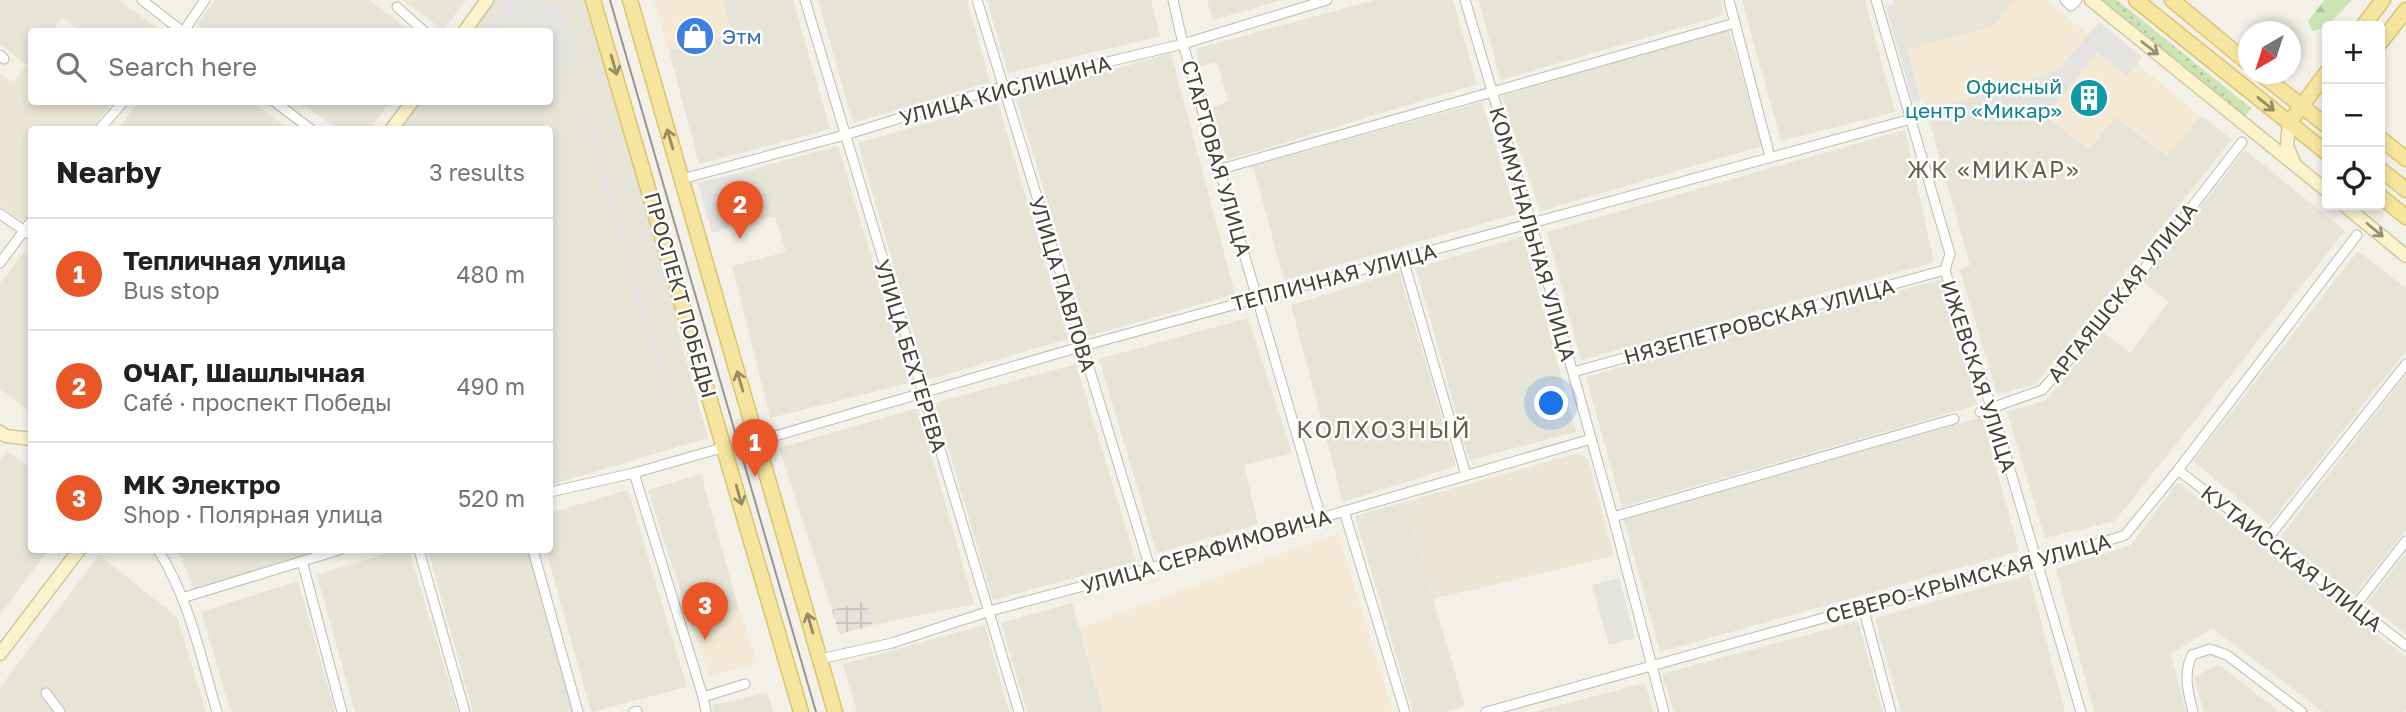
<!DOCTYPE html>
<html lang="en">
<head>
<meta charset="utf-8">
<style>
	body { margin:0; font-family:"Golos Text",sans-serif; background:#f6f6f6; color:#202124 }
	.controls { position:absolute; right:21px; top:21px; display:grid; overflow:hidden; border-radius:7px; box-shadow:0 4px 10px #0003 }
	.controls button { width:63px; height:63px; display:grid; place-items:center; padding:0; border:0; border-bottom:2px solid #e0e0e0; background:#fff; color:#202124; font:35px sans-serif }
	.compass { position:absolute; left:2238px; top:21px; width:63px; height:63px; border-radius:50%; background:#fff; box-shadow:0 4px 10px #0003; rotate:219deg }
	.you { position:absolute; left:1552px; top:404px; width:24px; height:24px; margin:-18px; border:5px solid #fff; border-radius:50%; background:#1a73e8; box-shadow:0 0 0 10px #1a73e833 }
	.badge { display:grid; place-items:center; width:46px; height:46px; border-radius:50%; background:#e95729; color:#fff; font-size:23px; font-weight:700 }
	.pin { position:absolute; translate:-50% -58px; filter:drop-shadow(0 2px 4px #0008) }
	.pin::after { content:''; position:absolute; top:37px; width:24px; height:21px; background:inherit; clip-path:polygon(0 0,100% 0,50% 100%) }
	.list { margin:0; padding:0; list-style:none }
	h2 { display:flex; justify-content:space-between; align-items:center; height:91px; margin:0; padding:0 28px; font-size:30px }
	h2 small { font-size:23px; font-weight:400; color:#757577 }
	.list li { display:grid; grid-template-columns:46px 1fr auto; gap:21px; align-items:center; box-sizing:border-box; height:112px; padding:0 28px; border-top:2px solid #e0e0e0 }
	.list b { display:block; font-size:26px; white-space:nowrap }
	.list p { margin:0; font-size:23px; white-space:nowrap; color:#757577 }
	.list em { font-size:23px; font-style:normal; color:#757577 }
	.icon { flex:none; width:38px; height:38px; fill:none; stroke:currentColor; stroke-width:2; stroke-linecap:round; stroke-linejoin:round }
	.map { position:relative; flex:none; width:2406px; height:712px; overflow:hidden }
	.search { position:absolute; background:#fff; box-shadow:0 4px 10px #0003; left:28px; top:28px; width:525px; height:77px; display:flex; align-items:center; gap:18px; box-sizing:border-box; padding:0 24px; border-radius:7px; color:#757577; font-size:26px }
	.panel { position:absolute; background:#fff; box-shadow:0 4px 10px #0003; left:28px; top:126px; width:525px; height:427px; border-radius:7px }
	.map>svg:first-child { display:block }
	.residential { fill:#e6e3d7 }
	.commercial { fill:#f3e9d5 }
	.industrial { fill:url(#industrial-grid) }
	.education { fill:#ebe6d3 }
	.grass { fill:url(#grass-dots) }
	.forest { fill:url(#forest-firs) }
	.parking { fill:#e4e3e0 }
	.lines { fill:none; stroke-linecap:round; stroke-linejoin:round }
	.street-casing { stroke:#c0bcae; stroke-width:11 }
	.secondary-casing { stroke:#cfc69b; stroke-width:15 }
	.primary-casing { stroke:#dac46e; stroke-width:17 }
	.street { stroke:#fff; stroke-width:9 }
	.secondary { stroke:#faf3cb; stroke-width:12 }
	.primary { stroke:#f6e59e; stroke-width:14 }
	.tram { stroke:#969696; stroke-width:2 }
	.oneway { stroke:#97917a }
	.oneway2 { stroke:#958b65 }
	.labels { text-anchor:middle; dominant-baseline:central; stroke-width:5; stroke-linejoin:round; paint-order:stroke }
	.shop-label { font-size:21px; fill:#366cbe; stroke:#fff; text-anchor:start }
	.culture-label { font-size:21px; fill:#0d838f; stroke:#fff; text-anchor:end }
	.street-label { font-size:21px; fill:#464137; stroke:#fff }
	.neighbourhood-label { font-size:23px; letter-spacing:2px; fill:#68604f; stroke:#fff }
	.quarter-label { font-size:24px; letter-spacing:2px; fill:#68604f; stroke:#fff }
</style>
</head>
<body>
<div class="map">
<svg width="2406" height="712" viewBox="0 0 2406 712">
	<defs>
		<pattern id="industrial-grid" width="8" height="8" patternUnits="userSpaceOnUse" patternTransform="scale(1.75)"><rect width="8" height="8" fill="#e5e2dd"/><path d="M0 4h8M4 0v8" fill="none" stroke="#c6c3be"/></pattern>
		<pattern id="grass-dots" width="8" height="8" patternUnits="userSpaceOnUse" patternTransform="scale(1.75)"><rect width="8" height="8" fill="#cae4b4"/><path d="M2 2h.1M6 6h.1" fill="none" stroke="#afc59b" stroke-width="1.8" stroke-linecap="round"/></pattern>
		<pattern id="forest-firs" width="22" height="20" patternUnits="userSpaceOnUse" patternTransform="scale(1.75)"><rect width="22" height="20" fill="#cae4b4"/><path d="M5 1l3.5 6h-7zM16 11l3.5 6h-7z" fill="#afc59b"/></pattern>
	</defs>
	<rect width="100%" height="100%" fill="#f3f0e8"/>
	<g class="residential">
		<polygon points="0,0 119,0 161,31 80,31 62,18 52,31 32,32 31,59 27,65 0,44"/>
		<polygon points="215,0 369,0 411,31 206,31 197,24"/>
		<polygon points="403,0 466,0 443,30"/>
		<polygon points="493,0 585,0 676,299 677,328 708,438 550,485 550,130 398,130 419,102 550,102 550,32 470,31"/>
		<polygon points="722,0 793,0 830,129 699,164 669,51 733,34"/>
		<polygon points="818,0 967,0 990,82 853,123"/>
		<polygon points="987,0 1151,0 1160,36 1008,73"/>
		<polygon points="1207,0 1282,0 1213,20"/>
		<polygon points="1374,0 1453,0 1477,84 1227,160 1212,108 1228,101 1217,62 1200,66 1196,49"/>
		<polygon points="1479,0 1720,0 1724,15 1500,80"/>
		<polygon points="1742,0 1865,0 1895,112 1781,141"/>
		<polygon points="1893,0 2015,0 1993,26 1907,50"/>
		<polygon points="1729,30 1762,146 1540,211 1502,96"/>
		<polygon points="1171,53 1235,294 1089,336 1016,98"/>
		<polygon points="2015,86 2018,92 2088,149 2116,117 2166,156 2201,116 2232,139 2035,385 1997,394 1960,270 1970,265 1926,109"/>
		<polygon points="138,102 253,102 289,129 118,129"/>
		<polygon points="299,102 390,102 369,130 337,129"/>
		<polygon points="1482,102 1516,214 1284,280 1253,166"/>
		<polygon points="998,103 1068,339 927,380 858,143"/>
		<polygon points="1905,130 1934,262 1581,360 1547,232"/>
		<polygon points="838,146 909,383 770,418 732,266 786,252 775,217 753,220 739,173"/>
		<polygon points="2245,150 2345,231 2115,521 2045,538 2007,412 2046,400 2103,332 2130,353 2169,302 2142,281"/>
		<polygon points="1523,236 1576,432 1469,460 1416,268"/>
		<polygon points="2358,251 2406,288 2406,351 2269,524 2193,461"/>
		<polygon points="24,252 32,257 31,413 0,389 0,283"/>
		<polygon points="1399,272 1456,466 1343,502 1291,305"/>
		<polygon points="1942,279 1977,405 1622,507 1586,377"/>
		<polygon points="1248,318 1292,453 1244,465 1258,524 1157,553 1099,359"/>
		<polygon points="1076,364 1136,561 993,600 935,403"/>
		<polygon points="2406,374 2406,530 2354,595 2280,537"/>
		<polygon points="918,408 974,604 873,625 866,601 832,610 779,448"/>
		<polygon points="1982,417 2019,551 1660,652 1624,520"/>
		<polygon points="7,451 31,469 32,550 48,550 0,614 0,461"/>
		<polygon points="701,474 739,610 692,627 648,490"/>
		<polygon points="2178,482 2406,657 2406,709 2404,712 2323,712 2212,628 2171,654 2186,712 2094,712 2056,569 2131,545"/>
		<polygon points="628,490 687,687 591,712 546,550 550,550 550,513"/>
		<polygon points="1404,502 1465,706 1444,712 1413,712 1355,516"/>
		<polygon points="175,550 329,550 194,589 181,557"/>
		<polygon points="397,550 409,550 458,712 355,712 317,575"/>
		<polygon points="428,550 529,550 574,712 473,712"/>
		<polygon points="2406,553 2406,634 2367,603"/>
		<polygon points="99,555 177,617 206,712 0,712 0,688"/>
		<polygon points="2029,575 2065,712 1901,712 1875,618"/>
		<polygon points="298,581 335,712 231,712 201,612"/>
		<polygon points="1072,603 1103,712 1027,712 1001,623"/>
		<polygon points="1858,621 1883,712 1674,712 1662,674"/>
		<polygon points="985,625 1009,712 857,712 843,664"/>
		<polygon points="2218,664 2280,712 2204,712 2194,678"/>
		<polygon points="1645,683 1653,712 1534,712"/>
		<polygon points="768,693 773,712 713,712 712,705"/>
	</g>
	<g class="commercial">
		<polygon points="654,0 722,0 733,34 669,51"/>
		<polygon points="2015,0 2046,0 2088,34 2094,29 2201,116 2166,156 2116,117 2089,149 2018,92 2015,86 1926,109 1924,100 1921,100 1907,50 1993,26"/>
		<polygon points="1338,533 1393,712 1103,712 1080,628"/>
		<polygon points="739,610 757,663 710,676 692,627"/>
	</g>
	<polygon class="industrial" points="866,601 873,625 839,634 832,610"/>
	<g class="education">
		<polygon points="31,59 32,102 112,102 92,129 32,130 31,212 23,223 0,206 0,74 14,82"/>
		<polygon points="1578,453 1588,459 1614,556 1433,599 1404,502"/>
	</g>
	<polygon class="grass" points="2100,0 2117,0 2251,108 2245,116"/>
	<polygon class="forest" points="2325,0 2352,0 2326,27 2312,31 2308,21"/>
	<g class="parking">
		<polygon points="507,0 528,0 563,8 582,67 550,59 550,32 486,31"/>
		<polygon points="1894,4 1921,100 1913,103 1886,7"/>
		<polygon points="2099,22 2142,57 2127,76 2097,52 2047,116 2018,92 2015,86 2059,69"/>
		<polygon points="591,118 628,243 621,245 585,120"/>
		<polygon points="739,173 753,220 712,233 698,183"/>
		<polygon points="629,251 670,387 664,389 623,252"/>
		<polygon points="1619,578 1635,638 1609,645 1592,585"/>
	</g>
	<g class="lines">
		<g class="street-casing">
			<g id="street">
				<polyline points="142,0 183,32"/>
				<polyline points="805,0 1019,712"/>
				<polyline points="977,0 1150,568"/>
				<polyline points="1173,0 1183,44 1321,518"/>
				<polyline points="1465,0 1531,222 1613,517 1664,712"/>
				<polyline points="1729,0 1770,157"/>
				<polyline points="1876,0 1950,254 1945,270 1967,344 1992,408 2081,712"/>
				<polyline points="2065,0 2071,6 2077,0"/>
				<polyline points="397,7 425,32"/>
				<polyline points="183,32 205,0"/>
				<polyline points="0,55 4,59"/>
				<polyline points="275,102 312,130"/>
				<polyline points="99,130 123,102"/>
				<polyline points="1221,169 1735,23"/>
				<polyline points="682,179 845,135 1002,87 1183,44 1327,0"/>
				<polyline points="0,214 32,236"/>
				<polyline points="1403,259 1466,475"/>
				<polyline points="0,263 32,220"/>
				<polyline points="1573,372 1945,270"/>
				<polyline points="1980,412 2042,390 2103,322 2242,142"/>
				<polyline points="758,441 1083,346 1911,119"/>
				<polyline points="2178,470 2406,646"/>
				<polyline points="634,473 703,697 706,712"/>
				<polyline points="550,492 634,473 725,447"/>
				<polyline points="1344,511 1405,712"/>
				<polyline points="1613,517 1954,419"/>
				<polyline points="2268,538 2406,364"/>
				<path d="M158,550C189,598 201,658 217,712"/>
				<polyline points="419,550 465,712"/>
				<polyline points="533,550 578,712"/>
				<polyline points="302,561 342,712"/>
				<polyline points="182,598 339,550"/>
				<polyline points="2355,606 2406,541"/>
				<polyline points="1863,607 1891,712"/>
				<polyline points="820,659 892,643 990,611 1150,568 1591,439"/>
				<polyline points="46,693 60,712"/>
				<polyline points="703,697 745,684"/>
				<polyline points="634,712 637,711"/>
				<polyline points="1486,712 1863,607 2038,563 2125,535 2178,470 2357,235"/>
				<path d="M2193,712C2188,693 2183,674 2192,655L2210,649L2227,655L2302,712"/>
			</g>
		</g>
		<g class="secondary-casing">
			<g id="secondary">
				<polyline points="2091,0 2327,191"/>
				<polyline points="464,32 487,0"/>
				<polyline points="2289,123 2287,146 2294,162"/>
				<polyline points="391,130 412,102"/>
				<polyline points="2344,205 2406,256"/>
				<polyline points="0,432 6,436 32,439"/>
				<polyline points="0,654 79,550"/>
			</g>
		</g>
		<g class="primary-casing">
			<g id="primary">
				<polyline points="593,0 801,712"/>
				<polyline points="630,0 835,712"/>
				<polyline points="2136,0 2327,153"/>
				<polyline points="2172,0 2248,63"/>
				<polyline points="2363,26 2383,0"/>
				<polyline points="2380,43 2406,10"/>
				<polyline points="2261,74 2327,126"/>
				<polyline points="2289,123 2327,72"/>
				<polyline points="2380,138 2406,159"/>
				<polyline points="2380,169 2406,190"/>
				<polyline points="2380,196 2406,217"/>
			</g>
		</g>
		<use href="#street" class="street"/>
		<use href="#secondary" class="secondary"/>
		<use href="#primary" class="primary"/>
		<polyline class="tram" points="610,0 816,712"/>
	</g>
	<defs><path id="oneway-shaft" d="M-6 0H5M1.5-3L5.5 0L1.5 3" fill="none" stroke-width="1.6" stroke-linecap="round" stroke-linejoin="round" transform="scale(1.75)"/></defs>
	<g class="oneway">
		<use href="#oneway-shaft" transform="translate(2150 48) rotate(38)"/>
		<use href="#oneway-shaft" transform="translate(2375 230) rotate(40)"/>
	</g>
	<g class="oneway2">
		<use href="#oneway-shaft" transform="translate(614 65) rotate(74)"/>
		<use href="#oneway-shaft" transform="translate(2266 104) rotate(39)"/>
		<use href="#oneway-shaft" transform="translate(670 139) rotate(-106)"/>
		<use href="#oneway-shaft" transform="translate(740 381) rotate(-106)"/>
		<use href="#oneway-shaft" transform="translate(739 495) rotate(74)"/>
		<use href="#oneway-shaft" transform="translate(810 623) rotate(-106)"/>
	</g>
	<defs>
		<g id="shop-disc" transform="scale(2.0125)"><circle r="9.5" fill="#3f7fe0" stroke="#fff"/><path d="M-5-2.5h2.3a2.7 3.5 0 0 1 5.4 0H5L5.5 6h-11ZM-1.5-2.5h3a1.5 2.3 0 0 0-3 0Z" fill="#fff"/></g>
		<g id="building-disc" transform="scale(2.0125)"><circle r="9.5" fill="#0f9aa8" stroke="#fff"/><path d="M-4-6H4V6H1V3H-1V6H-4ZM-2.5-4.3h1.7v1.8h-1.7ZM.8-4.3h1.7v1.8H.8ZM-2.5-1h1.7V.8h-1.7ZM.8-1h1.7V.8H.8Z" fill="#fff"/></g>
	</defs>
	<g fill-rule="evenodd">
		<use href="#shop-disc" x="695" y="36"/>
		<use href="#building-disc" x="2089" y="98"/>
	</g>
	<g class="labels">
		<g class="shop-label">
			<text x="722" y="36">Этм</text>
		</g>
		<g class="culture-label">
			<text x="2062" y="86">Офисный<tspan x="2062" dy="24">центр «Микар»</tspan></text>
		</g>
		<g class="street-label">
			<text transform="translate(1005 90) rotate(-15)">УЛИЦА КИСЛИЦИНА</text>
			<text transform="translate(1217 158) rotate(74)">СТАРТОВАЯ УЛИЦА</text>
			<text transform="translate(1533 234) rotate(74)">КОММУНАЛЬНАЯ УЛИЦА</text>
			<text transform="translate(1334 277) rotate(-15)">ТЕПЛИЧНАЯ УЛИЦА</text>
			<text transform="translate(1063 284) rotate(73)">УЛИЦА ПАВЛОВА</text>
			<text transform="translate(2122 292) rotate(-51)">АРГАЯШСКАЯ УЛИЦА</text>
			<text transform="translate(681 295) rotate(74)">ПРОСПЕКТ ПОБЕДЫ</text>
			<text transform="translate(1759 321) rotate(-15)">НЯЗЕПЕТРОВСКАЯ УЛИЦА</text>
			<text transform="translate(911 356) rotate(73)">УЛИЦА БЕХТЕРЕВА</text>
			<text transform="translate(1979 376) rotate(72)">ИЖЕВСКАЯ УЛИЦА</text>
			<text transform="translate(1206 551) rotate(-16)">УЛИЦА СЕРАФИМОВИЧА</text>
			<text transform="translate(2292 558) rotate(38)">КУТАИССКАЯ УЛИЦА</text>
			<text transform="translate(1968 578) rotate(-15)">СЕВЕРО-КРЫМСКАЯ УЛИЦА</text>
		</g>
		<g class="neighbourhood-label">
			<text x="1994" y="169">ЖК «МИКАР»</text>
		</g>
		<g class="quarter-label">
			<text x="1384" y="428">КОЛХОЗНЫЙ</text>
		</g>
	</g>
</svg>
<div class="controls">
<button>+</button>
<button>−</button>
<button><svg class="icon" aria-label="locate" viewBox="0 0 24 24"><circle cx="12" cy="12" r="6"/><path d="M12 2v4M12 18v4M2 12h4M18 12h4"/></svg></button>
</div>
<svg class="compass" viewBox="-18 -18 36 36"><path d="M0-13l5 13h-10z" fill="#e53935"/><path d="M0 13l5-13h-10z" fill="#757577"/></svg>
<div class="you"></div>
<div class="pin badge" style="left:755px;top:477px">1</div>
<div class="pin badge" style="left:740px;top:239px">2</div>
<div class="pin badge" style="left:705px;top:640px">3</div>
<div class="search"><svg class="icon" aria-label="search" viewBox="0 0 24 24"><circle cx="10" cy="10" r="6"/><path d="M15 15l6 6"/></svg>Search here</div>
<section class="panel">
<h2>Nearby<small>3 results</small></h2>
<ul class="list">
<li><span class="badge">1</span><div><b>Тепличная улица</b><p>Bus stop</p></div><em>480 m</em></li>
<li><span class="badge">2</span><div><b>ОЧАГ, Шашлычная</b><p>Café · проспект Победы</p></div><em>490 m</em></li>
<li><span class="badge">3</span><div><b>МК Электро</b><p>Shop · Полярная улица</p></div><em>520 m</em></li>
</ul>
</section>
</div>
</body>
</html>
